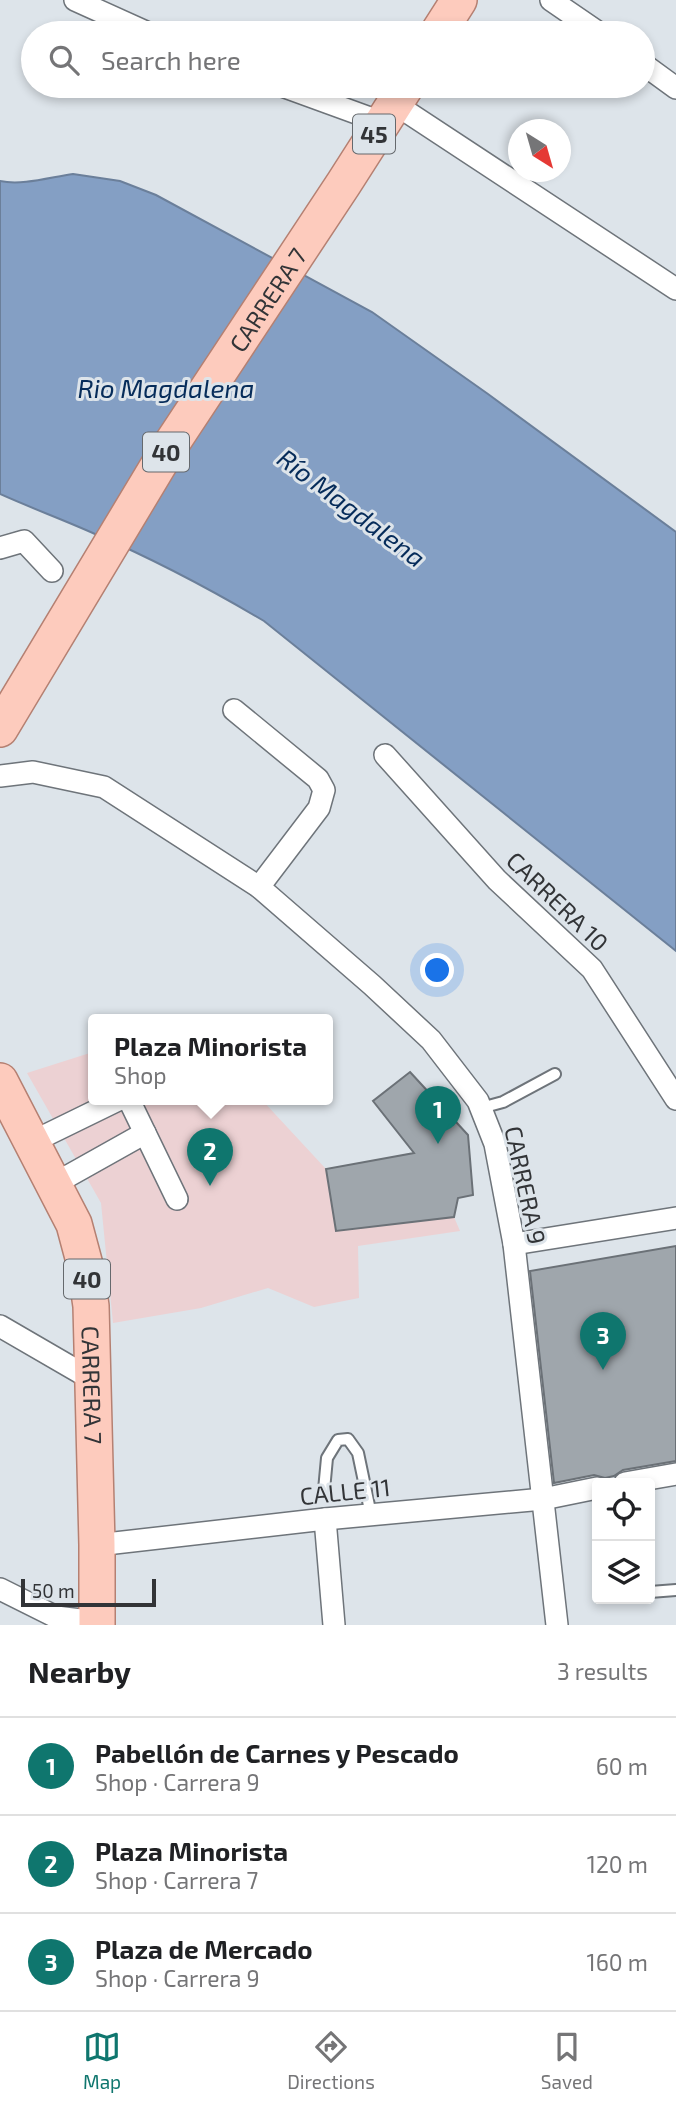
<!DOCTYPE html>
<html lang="en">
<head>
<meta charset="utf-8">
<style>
	body { margin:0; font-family:"Exo 2",sans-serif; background:#f6f6f6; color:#202124 }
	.controls { position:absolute; right:21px; bottom:21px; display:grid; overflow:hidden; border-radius:7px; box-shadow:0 4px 10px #0003 }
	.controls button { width:63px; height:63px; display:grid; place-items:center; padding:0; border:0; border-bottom:2px solid #e0e0e0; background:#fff; color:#202124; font:35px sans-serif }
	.compass { position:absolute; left:508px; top:119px; width:63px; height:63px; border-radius:50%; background:#fff; box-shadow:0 4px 10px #0003; rotate:143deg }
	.scale { position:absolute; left:21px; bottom:18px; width:135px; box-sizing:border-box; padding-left:7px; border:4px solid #323437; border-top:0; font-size:19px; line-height:24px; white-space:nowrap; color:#323437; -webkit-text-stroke:5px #dde4ea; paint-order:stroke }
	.you { position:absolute; left:438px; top:971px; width:24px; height:24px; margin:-18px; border:5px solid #fff; border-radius:50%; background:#1a73e8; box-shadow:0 0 0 10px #1a73e833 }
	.badge { display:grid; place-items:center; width:46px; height:46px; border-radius:50%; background:#0f766e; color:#fff; font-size:23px; font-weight:700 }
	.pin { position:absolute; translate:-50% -58px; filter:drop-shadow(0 2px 4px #0008) }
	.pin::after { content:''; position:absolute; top:37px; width:24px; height:21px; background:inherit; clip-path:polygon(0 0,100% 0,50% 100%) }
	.popup { position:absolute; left:88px; top:1014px; width:245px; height:91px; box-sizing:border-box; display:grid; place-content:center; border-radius:7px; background:#fff; filter:drop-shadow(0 2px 5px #0005); font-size:23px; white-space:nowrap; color:#757577 }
	.popup b { font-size:26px; color:#202124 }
	.popup::after { content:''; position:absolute; left:50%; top:100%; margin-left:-14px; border:14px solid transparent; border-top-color:#fff }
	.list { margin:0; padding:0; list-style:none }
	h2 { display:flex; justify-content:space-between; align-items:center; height:91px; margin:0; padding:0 28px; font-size:30px }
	h2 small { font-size:23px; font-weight:400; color:#757577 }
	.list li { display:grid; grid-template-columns:46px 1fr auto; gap:21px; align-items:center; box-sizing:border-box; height:98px; padding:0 28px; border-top:2px solid #e0e0e0 }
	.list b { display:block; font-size:26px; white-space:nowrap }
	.list p { margin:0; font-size:23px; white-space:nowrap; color:#757577 }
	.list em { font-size:23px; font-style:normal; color:#757577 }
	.icon { flex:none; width:38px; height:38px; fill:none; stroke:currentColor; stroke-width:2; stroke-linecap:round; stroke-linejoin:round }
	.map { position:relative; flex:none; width:676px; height:1625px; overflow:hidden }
	.search { position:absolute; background:#fff; box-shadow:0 4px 10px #0003; left:21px; right:21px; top:21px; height:77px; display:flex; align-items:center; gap:18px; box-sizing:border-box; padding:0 24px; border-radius:38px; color:#757577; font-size:26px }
	.sheet { height:385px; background:#fff }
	nav { display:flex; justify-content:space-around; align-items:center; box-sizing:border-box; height:98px; border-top:2px solid #e0e0e0; background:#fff; font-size:19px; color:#757577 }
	nav a { display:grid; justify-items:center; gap:4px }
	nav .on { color:#0f766e }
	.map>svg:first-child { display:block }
	.commercial { fill:#ecd1d3 }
	.water { fill:#849fc4; stroke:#6b7f9a; stroke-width:2 }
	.building { fill:#9fa6ac; stroke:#6b7177; stroke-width:2 }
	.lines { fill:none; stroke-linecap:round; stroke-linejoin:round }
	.lane-casing { stroke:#6e747a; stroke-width:14 }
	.street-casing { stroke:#6e747a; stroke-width:24 }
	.primary-casing { stroke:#b58072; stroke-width:38 }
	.lane { stroke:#fff; stroke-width:10 }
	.street { stroke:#fff; stroke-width:21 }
	.primary { stroke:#fdcbbd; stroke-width:35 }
	.labels { text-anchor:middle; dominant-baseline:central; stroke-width:6; stroke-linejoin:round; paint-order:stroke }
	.shield { fill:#dde4ea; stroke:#65696d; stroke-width:2 }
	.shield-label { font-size:23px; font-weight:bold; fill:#323437 }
	.street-label { font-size:24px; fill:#323437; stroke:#dde4ea }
	.water-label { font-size:26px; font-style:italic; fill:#062c5a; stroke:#dde4ea }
</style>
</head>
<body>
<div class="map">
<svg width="676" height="1625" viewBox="0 0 676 1625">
	<rect width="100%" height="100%" fill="#dde4ea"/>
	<polygon class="commercial" points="93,1052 93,1100 262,1100 326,1169 336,1231 454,1217 460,1231 358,1246 359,1298 314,1307 268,1288 201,1308 113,1323 101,1203 27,1073"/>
	<path class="water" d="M73,174L120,181L156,195L372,312L488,394L676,532V951L264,621C210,589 153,559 95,534C64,520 31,508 0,494V181C22,186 51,177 73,174Z"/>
	<g class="building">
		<polygon points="410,1072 468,1135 473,1195 458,1198 454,1217 336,1231 326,1169 414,1153 373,1101"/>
		<polygon points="676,1246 676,1461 623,1470 614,1476 605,1478 594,1475 554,1483 530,1271"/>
	</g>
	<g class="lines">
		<g class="lane-casing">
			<g id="lane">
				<polyline points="481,1108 503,1102 555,1074"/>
				<polyline points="324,1490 327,1458 338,1440 348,1439 358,1453 371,1515"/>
				<polyline points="650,1592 676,1590"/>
			</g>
		</g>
		<g class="street-casing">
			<g id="street">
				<polyline points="75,0 148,33"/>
				<polyline points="551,0 599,33"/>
				<polyline points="643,64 676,88"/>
				<polyline points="282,86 381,122"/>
				<polyline points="395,104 676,289"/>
				<polyline points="0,548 24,541 52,571"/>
				<polyline points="234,710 318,779 324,790 319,808 259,887"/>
				<polyline points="385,755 497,880 592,969 676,1099"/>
				<polyline points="0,776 33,772 104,787 259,887 372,985 431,1040 478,1101 495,1144 514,1244 557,1625"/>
				<polyline points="129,1100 177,1199"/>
				<polyline points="32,1142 118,1100"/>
				<polyline points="54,1184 145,1133"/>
				<polyline points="514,1244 676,1218"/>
				<polyline points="0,1326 93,1380"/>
				<polyline points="625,1483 676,1474"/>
				<polyline points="325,1519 334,1625"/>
				<polyline points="97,1545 325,1519 543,1499 597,1488"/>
				<polyline points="0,1589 56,1617 97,1622"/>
			</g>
		</g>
		<g class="primary-casing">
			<g id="primary">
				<polyline points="438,33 459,0"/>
				<path id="s1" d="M0,729L170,446L344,183L406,86"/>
				<path id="s2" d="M0,1081L74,1224L85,1265L91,1306L97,1545V1625"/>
			</g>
		</g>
		<use href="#lane" class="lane"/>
		<use href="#street" class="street"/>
		<use href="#primary" class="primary"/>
	</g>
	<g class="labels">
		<g class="shield">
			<rect x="353" y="114.5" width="42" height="39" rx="5"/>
			<rect x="143" y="432.5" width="46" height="39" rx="5"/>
			<rect x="64" y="1259.5" width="46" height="39" rx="5"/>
		</g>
		<g class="shield-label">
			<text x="374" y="134">45</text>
			<text x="166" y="452">40</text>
			<text x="87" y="1279">40</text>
		</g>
		<g class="street-label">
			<text stroke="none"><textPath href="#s1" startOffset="506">CARRERA 7</textPath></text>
			<text transform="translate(558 901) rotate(44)">CARRERA 10</text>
			<text transform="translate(526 1185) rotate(78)">CARRERA 9</text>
			<text stroke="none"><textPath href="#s2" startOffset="324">CARRERA 7</textPath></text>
			<text transform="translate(345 1491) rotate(-6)">CALLE 11</text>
		</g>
		<g class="water-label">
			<text x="166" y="387">Rio Magdalena</text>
			<text transform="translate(352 507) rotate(37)">Río Magdalena</text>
		</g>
	</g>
</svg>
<div class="controls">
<button><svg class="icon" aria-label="locate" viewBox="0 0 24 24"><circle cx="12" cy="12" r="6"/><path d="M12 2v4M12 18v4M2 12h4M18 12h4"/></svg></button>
<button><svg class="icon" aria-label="layers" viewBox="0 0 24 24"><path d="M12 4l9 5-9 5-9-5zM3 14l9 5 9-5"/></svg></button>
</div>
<svg class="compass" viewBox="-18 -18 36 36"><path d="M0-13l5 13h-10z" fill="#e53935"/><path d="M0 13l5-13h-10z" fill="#757577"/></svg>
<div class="scale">50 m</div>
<div class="you"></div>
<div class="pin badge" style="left:438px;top:1144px">1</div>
<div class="pin badge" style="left:210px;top:1186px">2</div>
<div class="popup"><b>Plaza Minorista</b>Shop</div>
<div class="pin badge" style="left:603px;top:1370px">3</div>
<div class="search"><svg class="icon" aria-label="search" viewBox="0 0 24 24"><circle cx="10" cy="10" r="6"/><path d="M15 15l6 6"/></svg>Search here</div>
</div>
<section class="sheet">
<h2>Nearby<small>3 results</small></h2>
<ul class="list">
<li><span class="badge">1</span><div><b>Pabellón de Carnes y Pescado</b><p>Shop · Carrera 9</p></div><em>60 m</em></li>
<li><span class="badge">2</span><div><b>Plaza Minorista</b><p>Shop · Carrera 7</p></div><em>120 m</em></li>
<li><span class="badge">3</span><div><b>Plaza de Mercado</b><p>Shop · Carrera 9</p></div><em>160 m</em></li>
</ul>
</section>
<nav>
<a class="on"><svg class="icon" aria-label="map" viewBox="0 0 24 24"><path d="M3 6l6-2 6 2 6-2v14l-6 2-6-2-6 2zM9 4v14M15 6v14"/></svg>Map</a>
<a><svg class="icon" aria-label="directions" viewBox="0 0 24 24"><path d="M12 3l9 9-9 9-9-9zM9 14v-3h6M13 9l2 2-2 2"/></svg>Directions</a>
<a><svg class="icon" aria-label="saved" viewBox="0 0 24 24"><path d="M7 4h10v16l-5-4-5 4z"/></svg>Saved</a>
</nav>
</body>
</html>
